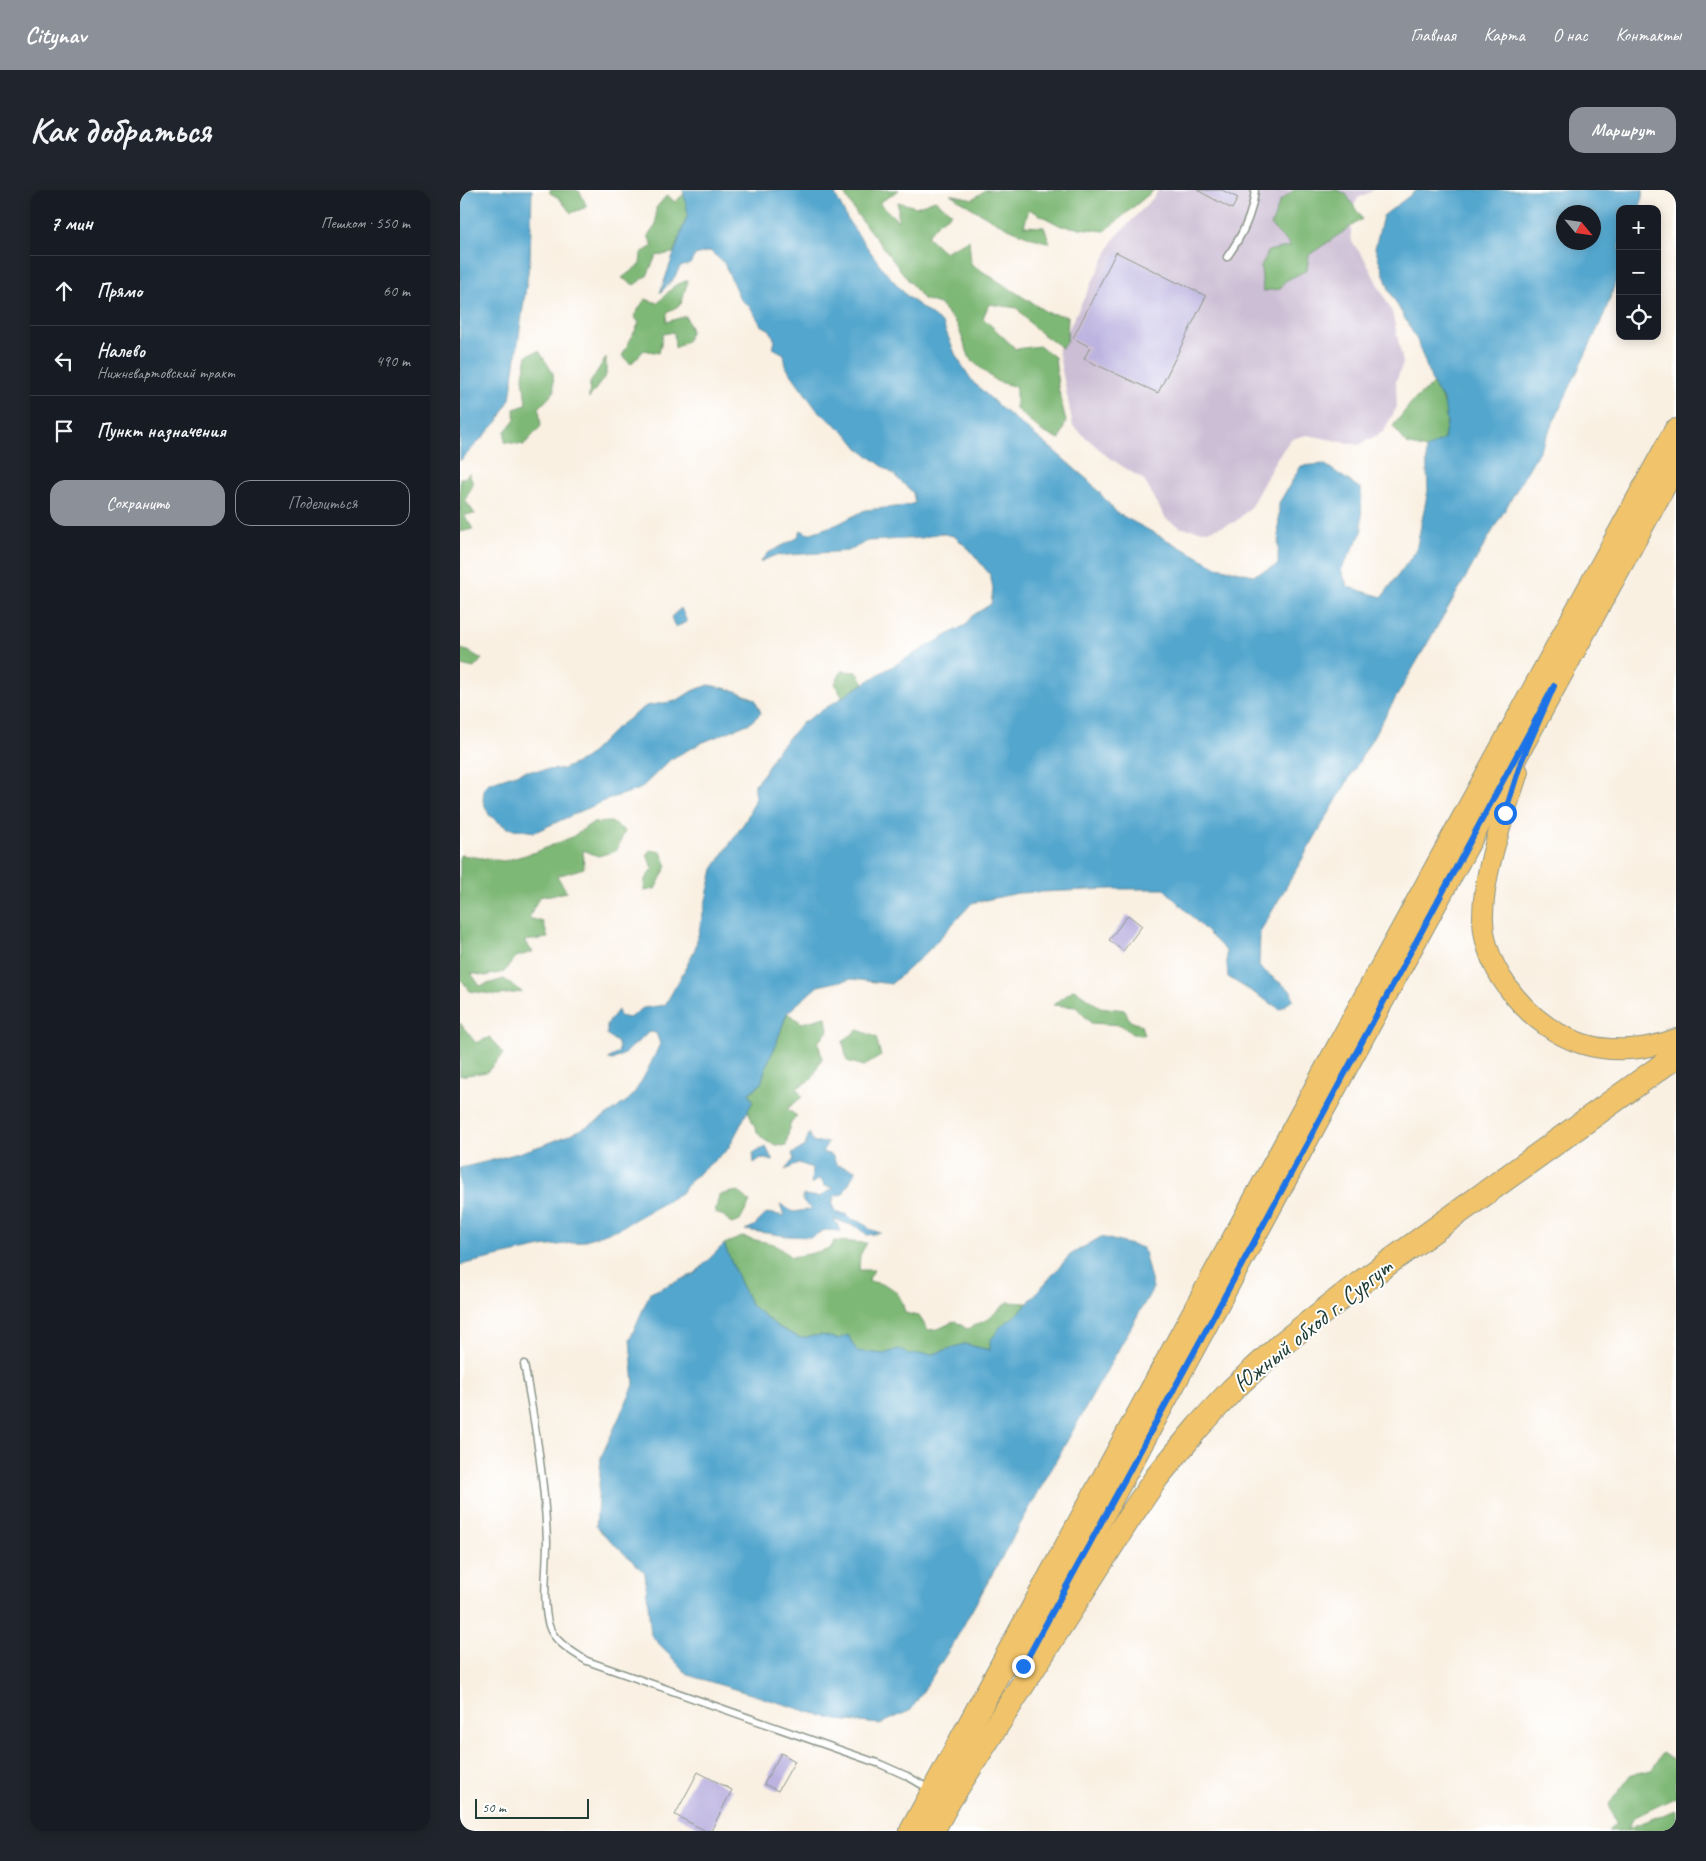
<!DOCTYPE html>
<html lang="ru">
<head>
<meta charset="utf-8">
<style>
	body { margin:0; font-family:Caveat,sans-serif; background:#20242c; color:#f1f3f6 }
	.controls { position:absolute; right:15px; top:15px; display:grid; overflow:hidden; border-radius:10px; box-shadow:0 2px 12px #0003 }
	.controls button { width:45px; height:45px; display:grid; place-items:center; padding:0; border:0; border-bottom:1px solid #363941; background:#171b24; color:#f1f3f6; font:25px sans-serif }
	.compass { position:absolute; left:1096px; top:15px; width:45px; height:45px; border-radius:50%; background:#171b24; box-shadow:0 2px 12px #0003; rotate:119deg }
	.scale { position:absolute; left:15px; bottom:12px; width:114px; box-sizing:border-box; padding-left:5px; border:2px solid #1f3d34; border-top:0; font-size:14px; line-height:18px; white-space:nowrap; color:#1f3d34; -webkit-text-stroke:4px #fff; paint-order:stroke }
	.stop { position:absolute; width:15px; height:15px; margin:-11px; border:4px solid #1a73e8; border-radius:50%; background:#fff }
	.stop.end { background:#1a73e8; border-color:#fff; box-shadow:0 1px 5px #0008 }
	.list { margin:0; padding:0; list-style:none }
	h2 { display:flex; justify-content:space-between; align-items:center; height:65px; margin:0; padding:0 20px; font-size:21px }
	h2 small { font-size:16px; font-weight:400; color:#9ea1a6 }
	.list li { display:grid; grid-template-columns:32px 1fr auto; gap:15px; align-items:center; box-sizing:border-box; height:70px; padding:0 20px; border-top:1px solid #363941 }
	.list b { display:block; font-size:19px; white-space:nowrap }
	.list p { margin:0; font-size:16px; white-space:nowrap; color:#9ea1a6 }
	.list em { font-size:16px; font-style:normal; color:#9ea1a6 }
	.actions { display:flex; gap:10px; padding:15px 20px }
	.actions a { flex:1; padding:11px 0; border:1px solid #8c9099; border-radius:15px; text-align:center; font-size:18px; color:#8c9099 }
	.actions .main { background:#8c9099; color:#fff }
	.icon { flex:none; width:28px; height:28px; fill:none; stroke:currentColor; stroke-width:2; stroke-linecap:round; stroke-linejoin:round }
	.map { position:relative; flex:none; width:1216px; height:1641px; overflow:hidden; border-radius:15px }
	header { display:flex; align-items:center; gap:30px; box-sizing:border-box; height:70px; padding:0 25px; background:#8c9099; color:#fff }
	header strong { font-size:24px }
	nav { display:flex; gap:28px; margin-inline-start:auto; font-size:18px }
	.intro { display:flex; align-items:center; justify-content:space-between; box-sizing:border-box; height:120px; padding:0 30px }
	h1 { margin:0; font-size:35px }
	.button { padding:12px 22px; border-radius:15px; background:#8c9099; color:#fff; font-size:18px; font-weight:700 }
	main { display:flex; gap:30px; padding:0 30px }
	aside { flex:1; background:#171b24; border-radius:15px; box-shadow:0 2px 12px #0003 }
	.map>svg:first-child { display:block }
	.industrial { fill:#ccbed4 }
	.forest { fill:#7eb876; stroke:#4e7a55 }
	.water { fill:#53a6ce; stroke:#397281; fill-rule:evenodd }
	.building { fill:#bcb3e0 }
	.lines { fill:none; stroke-linecap:round; stroke-linejoin:round }
	.lane-casing { stroke:#8c968b; stroke-width:9 }
	.primary-casing { stroke:#8c968b; stroke-width:22 }
	.highway-casing { stroke:#8c968b; stroke-width:26 }
	.lane { stroke:#fff; stroke-width:6 }
	.primary { stroke:#f1c36a; stroke-width:20 }
	.highway { stroke:#f1c36a; stroke-width:24 }
	.route { stroke:#1a73e8; stroke-width:6 }
	.labels { text-anchor:middle; dominant-baseline:central; stroke-width:4; stroke-linejoin:round; paint-order:stroke }
	.street-label { font-size:25px; fill:#1f3d34; stroke:#fff }
</style>
</head>
<body>
<header>
<strong>Citynav</strong>
<nav><a>Главная</a><a>Карта</a><a>О нас</a><a>Контакты</a></nav>
</header>
<div class="intro"><h1>Как добраться</h1><a class="button">Маршрут</a></div>
<main>
<aside>
<h2>7 мин<small>Пешком · 550 m</small></h2>
<ul class="list">
<li><svg class="icon" aria-label="ahead" viewBox="0 0 24 24"><path d="M12 20V5M6 11l6-6 6 6"/></svg><div><b>Прямо</b></div><em>60 m</em></li>
<li><svg class="icon" aria-label="left" viewBox="0 0 24 24"><path d="M17 20v-9H6M10 6l-5 5 5 5"/></svg><div><b>Налево</b><p>Нижневартовский тракт</p></div><em>490 m</em></li>
<li><svg class="icon" aria-label="arrive" viewBox="0 0 24 24"><path d="M6 21V4h12l-3 4 3 4H6"/></svg><div><b>Пункт назначения</b></div></li>
</ul>
<div class="actions"><a class="main">Сохранить</a><a>Поделиться</a></div>
</aside>
<div class="map">
<svg width="1216" height="1641" viewBox="0 0 1216 1641">
	<rect width="100%" height="100%" fill="#fff"/>
	<filter id="ink" filterUnits="userSpaceOnUse"><feTurbulence type="fractalNoise" baseFrequency=".02" numOctaves="2"/><feDisplacementMap in="SourceGraphic" scale="10" xChannelSelector="R" yChannelSelector="G"/><feConvolveMatrix kernelMatrix="1 2 1 2 8 2 1 2 1" color-interpolation-filters="sRGB"/></filter>
	<filter id="wash" filterUnits="userSpaceOnUse"><feTurbulence type="fractalNoise" baseFrequency=".0096" numOctaves="4" result="noise"/><feDisplacementMap in="SourceGraphic" scale="20" xChannelSelector="R" yChannelSelector="G"/><feGaussianBlur stdDeviation="1.12" result="paint"/><feColorMatrix in="noise" values="0 0 0 0 0 0 0 0 0 0 0 0 0 0 0 0 0 1.4 0 .05"/><feComposite in="paint" operator="in"/></filter>
	<g filter="url(#wash)">
		<rect width="100%" height="100%" fill="#f9f0e2"/>
		<polygon class="industrial" points="698,0 914,0 898,8 891,22 891,42 892,52 904,68 932,122 943,173 936,191 937,217 923,242 899,255 847,245 831,249 817,268 790,318 775,332 747,341 722,338 706,329 684,290 648,267 613,236 598,160 654,49 695,6"/>
		<g class="forest">
			<polygon points="90,0 117,0 120,2 127,17 111,23 99,8 90,3"/>
			<polygon points="382,0 439,0 419,13 438,31 438,12 456,17 475,10 492,23 479,32 467,46 484,62 509,50 511,74 588,123 608,126 607,151 602,158 575,139 557,118 529,114 523,128 556,159 579,156 595,167 598,197 606,231 600,249 584,243 556,219 556,197 536,191 510,169 497,134 479,114 463,109 396,23"/>
			<path d="M525,0H694L645,41L601,36L569,19L564,36L584,37L590,53C553,44 522,25 490,4L513,9Z"/>
			<polygon points="834,0 877,0 886,4 902,29 849,65 847,80 825,91 820,99 803,101 801,77 808,61 831,56 811,36 820,11"/>
			<polygon points="225,3 228,24 213,63 196,66 187,86 174,95 162,88 180,74 181,63 193,56 188,46 196,35 196,18 207,5 215,12"/>
			<polygon points="228,90 221,114 207,123 206,132 226,126 231,141 227,151 215,158 214,142 203,144 199,163 184,160 171,174 162,166 179,133 174,126 185,109 198,113 214,96"/>
			<polygon points="79,161 93,183 94,202 79,218 81,236 64,255 45,252 45,241 55,230 54,219 66,215 63,186 67,165"/>
			<polygon points="146,167 146,185 129,208 130,193"/>
			<path d="M973,194C987,215 989,224 984,249L966,259L947,254L933,236L952,212Z"/>
			<polygon points="9,283 13,294 5,310 15,324 4,325 13,339 0,342 0,288 4,288"/>
			<polygon points="0,459 8,461 22,469 14,478 0,475"/>
			<polygon points="382,481 397,482 404,493 382,507 375,493"/>
			<polygon points="151,632 165,641 156,661 138,666 123,660 124,678 97,686 107,702 79,707 69,728 83,732 88,748 64,751 73,762 56,767 44,782 25,786 11,783 20,796 44,789 62,802 39,805 10,801 0,788 0,665 44,671 76,662 112,647 132,633"/>
			<polygon points="190,660 201,662 207,676 195,699 184,701 185,689 193,678 187,665"/>
			<polygon points="614,799 640,817 665,820 670,831 681,835 684,845 672,844 661,835 631,833 616,817 593,815"/>
			<path d="M327,823L342,833L366,827L368,841L358,852L362,868L352,889L337,898L342,907L327,919L337,926L330,934L326,956C300,955 296,942 288,920L293,911L289,904L301,894L306,876L315,857Z"/>
			<polygon points="0,833 16,853 30,847 43,864 27,882 0,886"/>
			<polygon points="398,840 416,847 421,866 404,876 387,871 383,851"/>
			<polygon points="277,1001 290,1012 280,1031 271,1034 264,1026 255,1023 259,1005"/>
			<path d="M282,1047L314,1054L331,1067L349,1064L371,1058L374,1051L407,1053L400,1065L399,1080H414L408,1091C431,1095 440,1099 445,1123L459,1126L468,1140L478,1139L495,1131L507,1139L528,1129L548,1112L567,1113L559,1123L541,1136L530,1160L504,1154L473,1164H449L438,1159L424,1164L397,1161L378,1149L361,1145L340,1148L318,1137L291,1115L279,1091L264,1054Z"/>
			<polygon points="1202,1563 1216,1572 1216,1607 1173,1628 1168,1638 1216,1620 1216,1641 1148,1641 1156,1634 1149,1614 1172,1584 1192,1580"/>
		</g>
		<g class="water">
			<polygon points="0,0 72,0 70,69 50,209 38,231 0,271"/>
			<path d="M223,0H373L389,32L423,79L447,106L483,134L496,166L513,192L542,219L592,259L630,292L657,323L757,377L794,385L818,375L819,313L841,276L864,274L901,299L902,342L881,380L888,397L922,407L956,361L968,300L966,259L984,249L987,233L984,211L973,194L957,150L930,102L915,58L923,26L957,0H1183L1180,19H1160V80L1144,125L1083,254L800,742L799,777L831,801L833,810L820,819L768,787L766,761L704,699H652L558,703L512,713L465,764L431,794L391,789L358,796L327,823L315,857L306,876L301,894L289,903L293,911L268,959L232,989L221,1003L160,1038L120,1052L82,1057L0,1075V978C51,966 113,950 156,919C160,915 167,912 171,907C181,895 193,869 200,854L196,843L189,842L164,864L153,870L148,869L159,862L158,853L147,845V834L158,820L160,826L169,828L183,818L205,815L221,787L235,759L253,679L286,630L295,610V594L305,582L315,563L342,533L419,484L507,434L512,426L531,414L533,398L530,385L510,360L494,346L480,343L462,348L408,351L388,361L313,366L300,372L308,363L337,348L341,340L348,344L378,334L405,320L445,316L455,313L453,303L433,284L398,258L387,244L357,220L326,177L324,164L313,158L315,151L310,140L301,135L290,117L280,109L264,73L250,61L235,65L230,74L220,77L214,88L200,103L228,24ZM1104,22H1134V52H1104Z"/>
			<polygon points="221,418 227,432 215,437 211,427"/>
			<polygon points="249,495 273,500 295,509 301,523 290,533 241,553 211,569 180,599 148,609 75,642 47,638 29,625 23,611 24,598 29,593 65,581 103,579 125,569 156,538 186,516 216,511 232,501"/>
			<polygon points="349,943 354,953 368,952 362,962 372,965 377,975 396,980 383,1004 374,1006 372,1015 376,1023 386,1024 391,1029 404,1033 409,1039 421,1043 407,1045 397,1037 374,1029 381,1041 365,1040 351,1047 327,1046 285,1040 294,1036 307,1023 324,1026 320,1014 333,1022 352,1019 343,1012 343,1005 359,1007 374,998 365,996 360,989 351,994 352,978 339,973 325,980 334,969 332,964 345,956"/>
			<polygon points="306,957 313,971 301,968 294,973 293,963"/>
			<polygon points="641,1047 683,1058 693,1098 493,1454 451,1520 421,1534 376,1530 228,1485 191,1445 185,1383 136,1337 141,1267 174,1195 170,1149 190,1103 234,1084 264,1054 279,1091 291,1115 318,1137 340,1148 361,1145 378,1149 388,1145 397,1161 424,1164 438,1159 449,1164 473,1164 504,1154 530,1160 530,1151 541,1136 559,1123 610,1065"/>
		</g>
		<g id="blocks">
			<g class="building">
				<polygon points="737,0 762,0 778,8 772,19"/>
				<polygon points="656,62 718,93 719,92 746,106 698,203 624,169 630,157 613,148"/>
				<polygon points="668,725 682,736 663,761 649,750"/>
				<polygon points="321,1563 335,1571 318,1601 304,1594"/>
				<polygon points="238,1582 272,1600 251,1641 246,1641 215,1625"/>
			</g>
		</g>
	</g>
	<g filter="url(#ink)">
		<use href="#blocks" fill-opacity="0" stroke="#8c968b" stroke-width="1"/>
		<g class="lines">
			<g class="lane-casing">
				<g id="lane">
					<path d="M767,67C782,46 792,26 795,0"/>
					<path d="M64,1174C75,1233 85,1292 87,1352C87,1375 82,1415 89,1436C94,1452 114,1463 127,1471L420,1574L447,1586L471,1600"/>
				</g>
			</g>
			<g class="primary-casing">
				<g id="primary">
					<path d="M1058,582C1044,626 1022,684 1023,730C1025,784 1072,838 1123,854C1152,863 1187,860 1216,849"/>
					<path d="M562,1476C781,1077 995,675 1216,277"/>
				</g>
			</g>
			<g class="highway-casing">
				<g id="highway">
					<path d="M452,1641C709,1175 958,706 1216,241"/>
					<polyline points="472,1641 489,1610 667,1331 697,1287 738,1237 773,1199 822,1154 892,1099 1216,866"/>
				</g>
			</g>
			<use href="#lane" class="lane"/>
			<use href="#primary" class="primary"/>
			<use href="#highway" class="highway"/>
		</g>
	</g>
	<g class="lines" filter="url(#ink)">
		<polyline class="route" points="563,1476 781,1076 1094,496 1061,572 1045,623"/>
	</g>
	<g class="labels">
		<g class="street-label">
			<text transform="translate(853 1135) rotate(-39)">Южный обход г. Сургут</text>
		</g>
	</g>
</svg>
<div class="controls">
<button>+</button>
<button>−</button>
<button><svg class="icon" aria-label="locate" viewBox="0 0 24 24"><circle cx="12" cy="12" r="6"/><path d="M12 2v4M12 18v4M2 12h4M18 12h4"/></svg></button>
</div>
<svg class="compass" viewBox="-18 -18 36 36"><path d="M0-13l5 13h-10z" fill="#e53935"/><path d="M0 13l5-13h-10z" fill="#9ea1a6"/></svg>
<div class="scale">50 m</div>
<div class="stop" style="left:1045px;top:623px"></div>
<div class="stop end" style="left:563px;top:1476px"></div>
</div>
</main>
</body>
</html>
